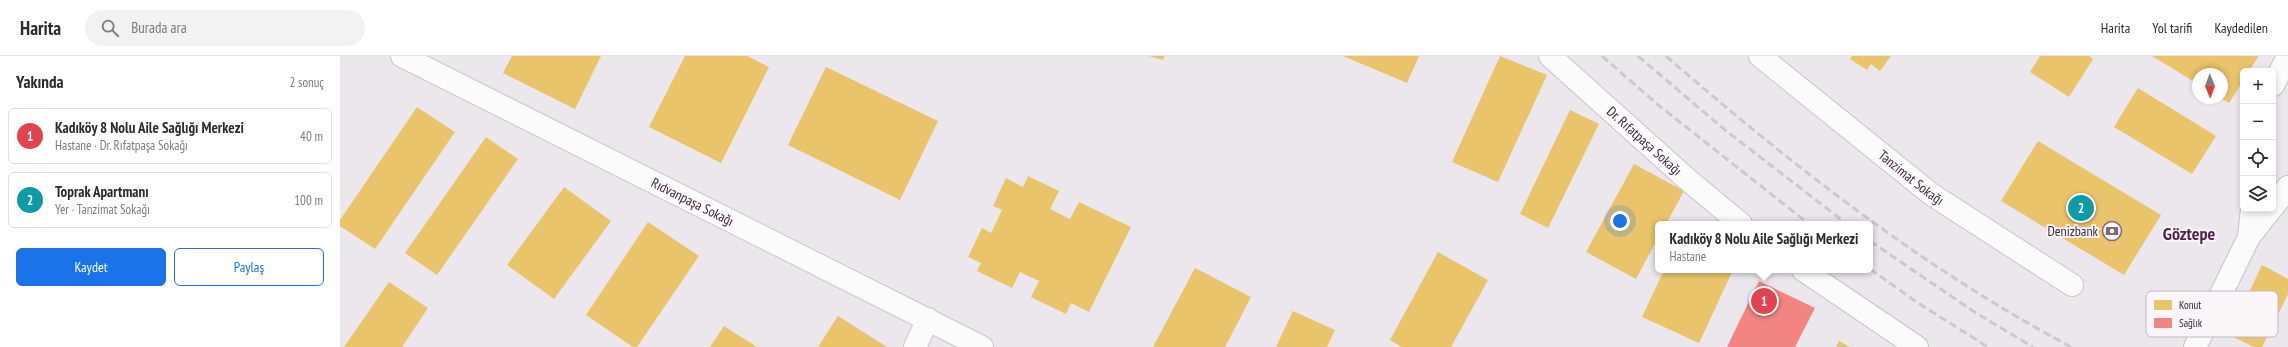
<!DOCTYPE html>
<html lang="tr">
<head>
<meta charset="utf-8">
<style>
	body { margin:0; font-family:"PT Sans Narrow",sans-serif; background:#f2f2f3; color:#2b2b33 }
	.controls { position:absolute; right:12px; top:12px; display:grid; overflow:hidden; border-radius:6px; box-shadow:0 2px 6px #0003 }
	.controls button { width:36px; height:36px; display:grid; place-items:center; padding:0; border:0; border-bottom:1px solid #e1e1e2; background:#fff; color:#2b2b33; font:20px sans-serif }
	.compass { position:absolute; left:1852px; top:12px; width:36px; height:36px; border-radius:50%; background:#fff; box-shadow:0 2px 6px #0003; rotate:179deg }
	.you { position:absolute; left:1280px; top:165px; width:14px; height:14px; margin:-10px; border:3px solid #fff; border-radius:50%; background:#1a73e8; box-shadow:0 0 0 6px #1a73e833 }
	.badge { display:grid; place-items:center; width:26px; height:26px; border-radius:50%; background:#1a73e8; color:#fff; font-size:13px; font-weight:700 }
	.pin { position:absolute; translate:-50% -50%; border:2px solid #fff; box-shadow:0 1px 4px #0006 }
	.popup { position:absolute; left:1315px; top:165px; width:218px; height:52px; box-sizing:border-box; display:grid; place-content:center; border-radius:6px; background:#fff; filter:drop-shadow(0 1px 3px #0005); font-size:13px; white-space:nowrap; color:#7c7c81 }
	.popup b { font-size:15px; color:#2b2b33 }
	.popup::after { content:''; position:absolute; left:50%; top:100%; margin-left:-8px; border:8px solid transparent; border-top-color:#fff }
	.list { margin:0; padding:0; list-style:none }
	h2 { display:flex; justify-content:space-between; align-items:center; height:52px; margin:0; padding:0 16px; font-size:17px }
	h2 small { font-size:13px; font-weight:400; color:#7c7c81 }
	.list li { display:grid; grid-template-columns:26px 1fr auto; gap:12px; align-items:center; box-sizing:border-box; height:56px; margin:0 8px 8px; padding:0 8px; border:1px solid #e1e1e2; border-radius:6px }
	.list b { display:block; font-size:15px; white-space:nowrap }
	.list p { margin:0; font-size:13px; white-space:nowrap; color:#7c7c81 }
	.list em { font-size:13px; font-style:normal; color:#7c7c81 }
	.actions { display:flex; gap:8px; padding:12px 16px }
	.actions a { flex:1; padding:9px 0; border:1px solid #1a73e8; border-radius:6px; text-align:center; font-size:14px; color:#1a73e8 }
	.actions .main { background:#1a73e8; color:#fff }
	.icon { flex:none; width:22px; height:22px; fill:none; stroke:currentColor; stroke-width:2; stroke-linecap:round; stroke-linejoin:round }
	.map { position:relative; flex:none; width:1948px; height:291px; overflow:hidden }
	header { display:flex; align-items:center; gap:24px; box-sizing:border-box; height:56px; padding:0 20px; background:#fff; border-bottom:1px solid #e1e1e2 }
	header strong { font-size:19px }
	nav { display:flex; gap:22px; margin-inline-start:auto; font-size:14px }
	.search { width:280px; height:36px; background:#f2f2f3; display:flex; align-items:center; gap:10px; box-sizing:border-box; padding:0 14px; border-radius:22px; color:#7c7c81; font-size:15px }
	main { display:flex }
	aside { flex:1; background:#fff }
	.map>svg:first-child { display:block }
	.homes { fill:#e9c46a }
	.health { fill:#f28482 }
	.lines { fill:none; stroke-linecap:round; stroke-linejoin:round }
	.minor-casing { stroke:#cac4c9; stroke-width:24 }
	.tertiary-casing { stroke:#cac4c9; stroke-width:24 }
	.secondary-casing { stroke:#c8c1c8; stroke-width:24 }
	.minor { stroke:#fcfbfc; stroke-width:22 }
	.tertiary { stroke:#fcfbfc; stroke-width:22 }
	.secondary { stroke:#fcfbfc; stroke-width:22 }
	.rail { stroke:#cdc8cc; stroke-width:3; stroke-dasharray:8 4; stroke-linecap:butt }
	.labels { text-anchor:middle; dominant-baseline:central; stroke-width:4; stroke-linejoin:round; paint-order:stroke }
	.street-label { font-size:14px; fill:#41243e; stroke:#faf6fa }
	.poi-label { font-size:14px; fill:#41243e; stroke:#faf6fa; text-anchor:end }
	.district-label { font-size:18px; font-weight:bold; fill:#531f4e; stroke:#faf6fa }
	.key { fill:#faf6fa; stroke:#c2b7c2; stroke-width:1 }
	.key-label { font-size:11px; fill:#41243e }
</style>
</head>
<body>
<header>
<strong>Harita</strong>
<div class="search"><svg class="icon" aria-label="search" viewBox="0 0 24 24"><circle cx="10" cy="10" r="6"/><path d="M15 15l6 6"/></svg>Burada ara</div>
<nav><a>Harita</a><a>Yol tarifi</a><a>Kaydedilen</a></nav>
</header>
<main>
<aside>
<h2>Yakında<small>2 sonuç</small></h2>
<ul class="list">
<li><span class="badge" style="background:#e0444e">1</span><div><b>Kadıköy 8 Nolu Aile Sağlığı Merkezi</b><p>Hastane · Dr. Rıfatpaşa Sokağı</p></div><em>40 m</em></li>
<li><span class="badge" style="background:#0f9aa8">2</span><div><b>Toprak Apartmanı</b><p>Yer · Tanzimat Sokağı</p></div><em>100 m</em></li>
</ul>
<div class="actions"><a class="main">Kaydet</a><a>Paylaş</a></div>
</aside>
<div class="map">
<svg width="1948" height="291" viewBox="0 0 1948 291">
	<rect width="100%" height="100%" fill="#ece7ec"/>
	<g class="homes">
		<polygon points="172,0 261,0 235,53 163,17"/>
		<polygon points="345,0 407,0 429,11 381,107 309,71"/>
		<polygon points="809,0 825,0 823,4"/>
		<polygon points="1003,0 1079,0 1067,27"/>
		<polygon points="1160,0 1207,19 1158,126 1112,106"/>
		<polygon points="1512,0 1551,0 1540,15 1531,8 1527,14 1510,3"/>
		<polygon points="1700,0 1749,0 1753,3 1729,41 1690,16"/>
		<polygon points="1812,0 1917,0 1918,1 1909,15 1903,15 1903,25 1889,47 1882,43 1882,18 1858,18 1858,28"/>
		<polygon points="486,11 598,65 560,144 448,89"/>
		<polygon points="1798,32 1876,80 1852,118 1774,71"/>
		<polygon points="77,51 115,76 35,193 0,170 0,164"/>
		<polygon points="1230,54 1259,68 1208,172 1180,158"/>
		<polygon points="146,81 178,103 97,219 65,197"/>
		<polygon points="1698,85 1821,159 1784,219 1661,145"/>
		<polygon points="1294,108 1344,135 1326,168 1318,168 1318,182 1296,223 1246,196"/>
		<polygon points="688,120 719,135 710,153 730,163 739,146 791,171 749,256 731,247 726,258 691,241 699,225 680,216 672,232 637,215 641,207 628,201 642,172 651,177 662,154 653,150 666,122 683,131"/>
		<polygon points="224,131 271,165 214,243 167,209"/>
		<polygon points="308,166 359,200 297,291 293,291 246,259"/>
		<polygon points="1098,196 1148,224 1111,291 1062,291 1050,284"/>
		<polygon points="1922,209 1948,223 1948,238 1922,291 1914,291 1889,279"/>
		<polygon points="855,212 911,241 885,291 813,291"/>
		<polygon points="1324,214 1393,214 1359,287 1302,261"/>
		<polygon points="49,226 88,252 62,291 4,291"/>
		<polygon points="953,255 995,274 987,291 936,291"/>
		<polygon points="498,260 547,291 478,291"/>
		<polygon points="384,270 417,291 370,291"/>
		<polygon points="1499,285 1510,291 1496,291"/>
	</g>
	<polygon class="health" points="1419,225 1475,252 1455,291 1387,291"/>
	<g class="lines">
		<g class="minor-casing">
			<g id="minor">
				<path id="s1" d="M62,0L642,291"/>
				<path id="s2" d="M1420,0L1591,138L1732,229"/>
				<polyline points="1933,151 1948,131"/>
				<polyline points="1909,181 1931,153"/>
				<polyline points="575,291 588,263"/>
			</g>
		</g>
		<g class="tertiary-casing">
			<g id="tertiary">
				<path id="s3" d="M1210,0L1348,124L1401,168"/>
				<polyline points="1463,214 1577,291"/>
			</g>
		</g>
		<g class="secondary-casing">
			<g id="secondary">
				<polyline points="1933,29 1948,1"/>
				<polyline points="1855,291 1909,181 1912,153"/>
			</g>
		</g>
		<use href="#minor" class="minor"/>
		<use href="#tertiary" class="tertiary"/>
		<use href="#secondary" class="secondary"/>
		<g class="rail">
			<polyline points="1262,0 1317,48 1469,168"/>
			<polyline points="1298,0 1385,74 1507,168"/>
			<path d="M1326,0C1450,108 1586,214 1731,291"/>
			<polyline points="1530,185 1636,257 1693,291"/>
			<polyline points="1530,213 1578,247 1648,291"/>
		</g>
	</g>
	<defs>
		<g id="bank-ring" transform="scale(1)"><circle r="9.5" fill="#faf6fa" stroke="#7d687b" stroke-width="1.5"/><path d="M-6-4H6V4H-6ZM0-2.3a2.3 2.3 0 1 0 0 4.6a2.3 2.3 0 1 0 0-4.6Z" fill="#7d687b"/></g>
	</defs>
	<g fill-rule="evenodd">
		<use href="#bank-ring" x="1772" y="175"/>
	</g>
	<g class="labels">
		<g class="street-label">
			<text stroke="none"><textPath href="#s3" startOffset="127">Dr. Rıfatpaşa Sokağı</textPath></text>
			<text stroke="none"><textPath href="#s2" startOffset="194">Tanzimat Sokağı</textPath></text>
			<text stroke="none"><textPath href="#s1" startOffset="325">Rıdvanpaşa Sokağı</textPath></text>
		</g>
		<g class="poi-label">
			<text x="1758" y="175">Denizbank</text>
		</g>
		<g class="district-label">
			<text x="1849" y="177">Göztepe</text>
		</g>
	</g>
	<rect x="1806" y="235" width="132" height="46" rx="6" class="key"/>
	<rect x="1814" y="244" width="18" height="10" fill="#e9c46a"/>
	<rect x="1814" y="262" width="18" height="10" fill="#f28482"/>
	<g class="key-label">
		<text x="1839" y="253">Konut</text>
		<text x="1839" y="271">Sağlık</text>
	</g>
</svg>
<div class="controls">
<button>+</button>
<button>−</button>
<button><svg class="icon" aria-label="locate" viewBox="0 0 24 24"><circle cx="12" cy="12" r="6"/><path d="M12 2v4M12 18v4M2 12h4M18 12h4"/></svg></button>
<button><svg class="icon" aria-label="layers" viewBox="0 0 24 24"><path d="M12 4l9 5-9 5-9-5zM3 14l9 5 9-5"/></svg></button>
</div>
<svg class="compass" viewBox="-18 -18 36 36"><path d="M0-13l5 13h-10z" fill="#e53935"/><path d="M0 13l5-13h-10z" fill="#7c7c81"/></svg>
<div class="you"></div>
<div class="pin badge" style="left:1424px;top:245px;background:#e0444e">1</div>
<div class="popup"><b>Kadıköy 8 Nolu Aile Sağlığı Merkezi</b>Hastane</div>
<div class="pin badge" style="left:1741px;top:152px;background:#0f9aa8">2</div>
</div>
</main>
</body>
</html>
